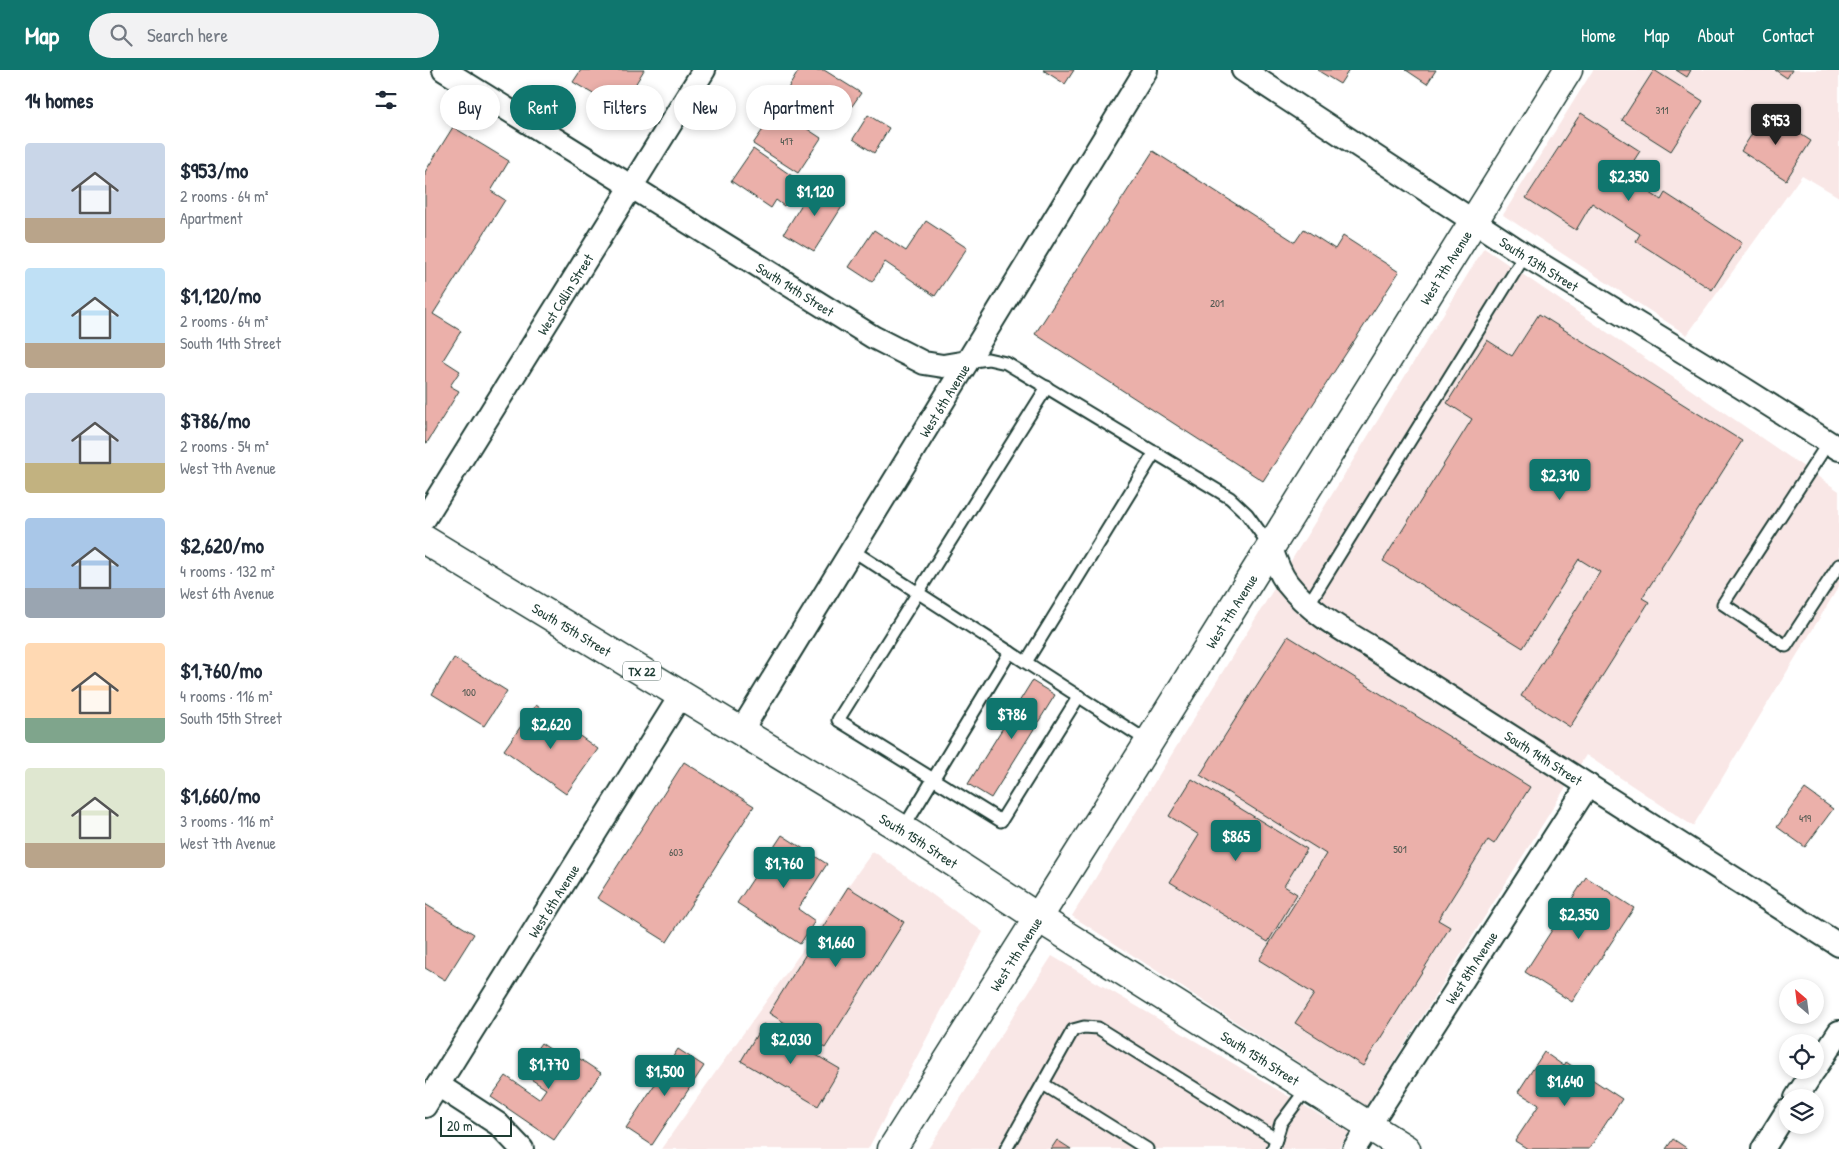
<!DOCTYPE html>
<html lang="en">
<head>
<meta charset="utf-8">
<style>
  :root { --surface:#fff; --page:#f2f2f3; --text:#1f2937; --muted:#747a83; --accent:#0f766e }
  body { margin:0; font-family:"Patrick Hand",sans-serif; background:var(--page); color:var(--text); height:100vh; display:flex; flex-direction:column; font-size:19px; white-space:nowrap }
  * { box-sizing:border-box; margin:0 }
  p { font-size:16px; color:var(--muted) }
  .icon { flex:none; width:28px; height:28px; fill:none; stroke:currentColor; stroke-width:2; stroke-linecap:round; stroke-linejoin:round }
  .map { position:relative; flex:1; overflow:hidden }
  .drawer { display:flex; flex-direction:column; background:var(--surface); width:425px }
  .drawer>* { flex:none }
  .banner { position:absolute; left:15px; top:15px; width:475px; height:45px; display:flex; gap:10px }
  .needle { width:32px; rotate:332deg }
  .tools { position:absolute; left:1354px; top:909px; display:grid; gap:10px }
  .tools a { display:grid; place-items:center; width:45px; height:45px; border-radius:50%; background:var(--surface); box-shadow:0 2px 8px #0003; font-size:25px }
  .scale { position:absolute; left:15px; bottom:12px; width:72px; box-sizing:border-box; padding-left:5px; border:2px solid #1f3d34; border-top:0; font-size:14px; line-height:18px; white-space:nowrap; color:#1f3d34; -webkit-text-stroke:4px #fff; paint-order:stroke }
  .price { position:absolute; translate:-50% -42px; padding:0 11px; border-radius:5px; background:var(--accent); color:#fff; font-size:16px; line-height:32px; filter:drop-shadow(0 1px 2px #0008) }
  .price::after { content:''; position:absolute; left:50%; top:30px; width:15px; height:11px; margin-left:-8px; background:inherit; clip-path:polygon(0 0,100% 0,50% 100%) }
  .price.selected { background:#222; color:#fff }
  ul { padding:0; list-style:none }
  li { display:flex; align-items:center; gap:15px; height:125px; padding:0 25px }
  li span { display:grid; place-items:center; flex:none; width:140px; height:100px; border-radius:5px; color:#555 }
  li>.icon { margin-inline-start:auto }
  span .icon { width:60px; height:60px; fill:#fffc; stroke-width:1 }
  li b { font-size:21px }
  h2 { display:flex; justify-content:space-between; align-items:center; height:60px; padding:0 25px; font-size:21px }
  .pill { padding:0 18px; border-radius:22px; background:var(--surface); box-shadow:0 2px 8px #0003; font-size:18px; line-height:45px }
  .pill.selected { background:var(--accent); color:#fff }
  header { display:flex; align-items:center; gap:30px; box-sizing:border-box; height:70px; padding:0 25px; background:var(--accent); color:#fff }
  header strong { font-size:24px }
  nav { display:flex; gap:28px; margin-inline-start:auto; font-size:18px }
  .search { width:350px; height:45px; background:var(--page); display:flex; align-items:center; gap:12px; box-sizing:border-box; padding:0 18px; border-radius:28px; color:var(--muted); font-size:19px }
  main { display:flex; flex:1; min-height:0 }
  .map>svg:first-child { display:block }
</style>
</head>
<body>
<header>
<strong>Map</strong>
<div class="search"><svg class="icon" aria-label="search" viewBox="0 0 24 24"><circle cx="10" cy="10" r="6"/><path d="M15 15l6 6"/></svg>Search here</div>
<nav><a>Home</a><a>Map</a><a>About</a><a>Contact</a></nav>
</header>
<main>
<section class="drawer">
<h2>14 homes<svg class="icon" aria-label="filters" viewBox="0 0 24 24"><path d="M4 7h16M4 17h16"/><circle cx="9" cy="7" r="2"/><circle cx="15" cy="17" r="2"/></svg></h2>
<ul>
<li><span style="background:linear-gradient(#c9d6e8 75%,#b9a48a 0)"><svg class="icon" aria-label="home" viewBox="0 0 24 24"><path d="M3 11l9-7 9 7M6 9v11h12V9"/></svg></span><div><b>$953/mo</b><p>2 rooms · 64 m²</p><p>Apartment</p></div></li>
<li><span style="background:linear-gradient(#bfe0f5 75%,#b9a48a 0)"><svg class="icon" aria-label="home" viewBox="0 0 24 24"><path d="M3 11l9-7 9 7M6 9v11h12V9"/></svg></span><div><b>$1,120/mo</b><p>2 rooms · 64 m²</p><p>South 14th Street</p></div></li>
<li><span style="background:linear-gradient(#c9d6e8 70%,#c2b280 0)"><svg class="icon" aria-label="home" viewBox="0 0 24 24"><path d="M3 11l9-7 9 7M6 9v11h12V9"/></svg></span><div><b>$786/mo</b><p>2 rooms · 54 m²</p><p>West 7th Avenue</p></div></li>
<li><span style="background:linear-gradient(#a9c7e8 70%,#9aa5b1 0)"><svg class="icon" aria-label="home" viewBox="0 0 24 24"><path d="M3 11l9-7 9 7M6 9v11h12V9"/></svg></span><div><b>$2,620/mo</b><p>4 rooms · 132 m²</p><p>West 6th Avenue</p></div></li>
<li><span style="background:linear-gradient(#ffd9b3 75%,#7fa58c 0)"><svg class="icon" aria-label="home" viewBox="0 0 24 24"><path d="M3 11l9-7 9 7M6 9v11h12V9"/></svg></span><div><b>$1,760/mo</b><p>4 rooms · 116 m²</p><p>South 15th Street</p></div></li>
<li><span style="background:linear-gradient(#dfe7d0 75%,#b9a48a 0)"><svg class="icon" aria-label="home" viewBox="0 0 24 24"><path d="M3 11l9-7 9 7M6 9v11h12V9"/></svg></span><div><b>$1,660/mo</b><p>3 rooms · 116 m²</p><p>West 7th Avenue</p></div></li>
</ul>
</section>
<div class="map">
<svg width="1414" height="1079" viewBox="0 0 1414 1079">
  <rect width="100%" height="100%" fill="#fff"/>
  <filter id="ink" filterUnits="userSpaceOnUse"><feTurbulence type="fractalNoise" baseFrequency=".02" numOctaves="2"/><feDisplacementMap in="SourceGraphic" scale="10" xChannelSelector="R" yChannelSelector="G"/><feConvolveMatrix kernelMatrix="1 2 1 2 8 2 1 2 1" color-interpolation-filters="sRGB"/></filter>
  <g filter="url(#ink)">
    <!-- built -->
    <g fill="#f9e7e6">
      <path d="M1168 0H1414V127L1377 105 1262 265 1078 145Z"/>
      <path d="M1059 178 1414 421V516L1268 756 1161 685 941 1036 647 846Z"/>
      <path d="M448 781 558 862 443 1079H236Z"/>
      <path d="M627 886 924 1062 913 1079H503Z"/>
    </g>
    <!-- building -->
    <g fill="#ebb0aa" stroke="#1f3d34">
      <path d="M156 0H219L195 40 148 12Z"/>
      <path d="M374 0H399L436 23 425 39 407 29 398 43 362 20Z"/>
      <path d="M618 0H649L640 14Z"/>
      <path d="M892 0H924L915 14Z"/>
      <path d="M981 0H1011L1002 14Z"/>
      <path d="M1229 0 1278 31 1246 81 1197 50Z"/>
      <path d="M1251 0H1266L1262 7Z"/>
      <path d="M1350 0H1367L1362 8Z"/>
      <path d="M352 39 396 68 373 103 328 74Z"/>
      <path d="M1341 42 1386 71 1361 110 1316 81Z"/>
      <path d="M1156 43 1215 81 1199 106 1236 130 1240 123 1317 173 1287 220 1211 171 1215 164 1167 133 1151 160 1101 128Z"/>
      <path d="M443 45 464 58 449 83 428 69Z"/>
      <path d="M28 57 84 91 66 121 80 130 8 244 36 261 18 290 35 301 25 316 34 321 2 373 0 372V102Z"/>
      <path d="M328 79 367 106 365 109 373 114 359 136 351 130 346 138 306 111Z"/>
      <path d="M728 81 870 172 879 159 910 179 918 166 974 202 838 411 610 264Z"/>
      <path d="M390 113 420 132 389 181 359 163Z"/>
      <path d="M501 151 542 178 510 226 460 192 447 212 424 197 449 160 481 181Z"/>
      <path d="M1114 244 1317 371 1217 528 1224 532 1145 657 1096 626 1175 502 1154 489 1098 578 958 491 1047 349 1022 333 1062 270 1087 286Z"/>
      <path d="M863 566 1105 717 1069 774 1063 770 1013 850 1025 857 938 996 870 953 889 924 834 890 901 784 775 705Z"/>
      <path d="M29 588 82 621 59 656 7 624Z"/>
      <path d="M607 611 630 625 566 728 543 714Z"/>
      <path d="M111 635 173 679 141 724 79 680Z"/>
      <path d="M259 692 329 736 242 872 172 828Z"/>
      <path d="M767 709 882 779 859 816 872 824 843 872 745 812 774 765 744 746Z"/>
      <path d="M1380 719 1408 739 1380 777 1352 757Z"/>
      <path d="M357 765 402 794 373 839 390 851 375 874 312 833Z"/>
      <path d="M1161 807 1209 838 1147 932 1100 902Z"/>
      <path d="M423 817 479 852 400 978 344 943Z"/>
      <path d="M0 834 49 864 20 910 0 898Z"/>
      <path d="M338 954 415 999 393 1036 316 991Z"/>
      <path d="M116 973 141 990 146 983 176 1003 129 1070 66 1027 81 1006 114 1029 121 1019 95 1002Z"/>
      <path d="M253 979 279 996 227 1075 201 1058Z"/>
      <path d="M1119 982 1139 996 1141 992 1197 1029 1164 1079H1103L1090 1071 1114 1035 1093 1022Z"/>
      <path d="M1248 1069 1263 1079H1241Z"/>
      <path d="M632 1070 646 1079H626Z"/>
    </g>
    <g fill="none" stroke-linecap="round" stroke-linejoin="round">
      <defs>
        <g id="lane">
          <path d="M542 292 563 289 581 293 805 428 822 444 845 476"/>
          <path d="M622 317 413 650 576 751 654 626"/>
          <path d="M1403 373 1298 534 1361 576 1414 495"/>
          <path d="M427 480 724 672"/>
          <path d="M883 535 1100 185"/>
          <path d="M601 592 730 382"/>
          <path d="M478 759 585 582"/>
          <path d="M618 1014 722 1079"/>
          <path d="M581 1079 648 960 659 957 673 958 851 1069"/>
          <path d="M848 1079 856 1053 883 1017"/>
        </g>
        <g id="street">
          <path id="s1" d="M19 0 448 267 499 293 518 296 542 292"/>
          <path id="s2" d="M818 0 1100 185 1316 317 1414 379"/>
          <path id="s3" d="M0 448 279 0"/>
          <path id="s4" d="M846 478C850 490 854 502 862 513 884 541 914 558 944 576L1414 875"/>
          <path id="s5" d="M316 661 721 0"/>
          <path d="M1390 999 1414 962"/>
          <path d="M13 1015 73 1054 97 1079"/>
          <path d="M1371 1028 1389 1000"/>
          <path id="s6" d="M0 1036 256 625"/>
          <path id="s7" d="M929 1079 1163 715"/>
          <path d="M1338 1079 1362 1041"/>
        </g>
        <g id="secondary">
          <path id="s8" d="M612 847 981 1079"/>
        </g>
        <g id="primary">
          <path id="s9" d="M0 470 487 765 612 847"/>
          <path id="s10" d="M467 1079 724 672 1143 0"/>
        </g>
      </defs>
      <!-- lane casing -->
      <use href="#lane" stroke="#1f3d34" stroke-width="15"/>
      <!-- street casing -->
      <use href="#street" stroke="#1f3d34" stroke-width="26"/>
      <!-- secondary casing -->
      <use href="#secondary" stroke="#1f3d34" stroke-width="31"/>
      <!-- primary casing -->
      <use href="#primary" stroke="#1f3d34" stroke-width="31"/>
      <!-- lane -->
      <use href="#lane" stroke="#fff" stroke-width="11"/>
      <!-- street -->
      <use href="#street" stroke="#fff" stroke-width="22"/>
      <!-- secondary -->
      <use href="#secondary" stroke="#fff" stroke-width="28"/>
      <!-- primary -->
      <use href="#primary" stroke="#fff" stroke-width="28"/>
    </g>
  </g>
  <g text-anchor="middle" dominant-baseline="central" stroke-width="4.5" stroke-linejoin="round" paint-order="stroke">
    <!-- number labels -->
    <g font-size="11" fill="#525a52">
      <text x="1237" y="40">311</text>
      <text x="362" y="71">417</text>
      <text x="792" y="233">201</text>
      <text x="44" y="622">100</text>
      <text x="1380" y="748">419</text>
      <text x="975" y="779">501</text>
      <text x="251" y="782">603</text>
    </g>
    <!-- shield labels -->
    <rect fill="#fff" stroke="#627771" stroke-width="1" x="198" y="591.5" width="38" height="19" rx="4"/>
    <g font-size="12" font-weight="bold" fill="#1f3d34">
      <text x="217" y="601">TX 22</text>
    </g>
    <!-- street labels -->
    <g font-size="14" fill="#1f3d34" stroke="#fff">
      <text stroke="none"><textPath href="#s2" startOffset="354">South 13th Street</textPath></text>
      <text stroke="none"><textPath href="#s10" startOffset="1041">West 7th Avenue</textPath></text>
      <text stroke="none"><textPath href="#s1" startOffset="414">South 14th Street</textPath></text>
      <text stroke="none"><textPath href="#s3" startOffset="264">West Collin Street</textPath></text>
      <text stroke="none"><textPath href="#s5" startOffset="388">West 6th Avenue</textPath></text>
      <text stroke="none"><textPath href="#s10" startOffset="636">West 7th Avenue</textPath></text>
      <text stroke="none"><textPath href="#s9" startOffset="172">South 15th Street</textPath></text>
      <text stroke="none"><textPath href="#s4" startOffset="350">South 14th Street</textPath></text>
      <text stroke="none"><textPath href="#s9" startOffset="578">South 15th Street</textPath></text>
      <text stroke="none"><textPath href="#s6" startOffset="242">West 6th Avenue</textPath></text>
      <text stroke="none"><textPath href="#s10" startOffset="231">West 7th Avenue</textPath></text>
      <text stroke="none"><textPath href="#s7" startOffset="216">West 8th Avenue</textPath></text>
      <text stroke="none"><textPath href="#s8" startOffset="264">South 15th Street</textPath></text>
    </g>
  </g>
</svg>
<div class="tools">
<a><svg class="needle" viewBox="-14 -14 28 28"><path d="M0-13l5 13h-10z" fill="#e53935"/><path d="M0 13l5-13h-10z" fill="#747a83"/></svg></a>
<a><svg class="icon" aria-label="locate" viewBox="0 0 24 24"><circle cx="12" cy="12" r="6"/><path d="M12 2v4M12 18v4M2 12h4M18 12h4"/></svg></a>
<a><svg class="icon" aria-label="layers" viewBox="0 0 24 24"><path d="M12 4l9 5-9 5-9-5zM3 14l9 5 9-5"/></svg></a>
</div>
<div class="scale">20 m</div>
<b class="price selected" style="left:1351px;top:76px">$953</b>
<b class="price" style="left:1204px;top:132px">$2,350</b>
<b class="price" style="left:390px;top:147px">$1,120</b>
<b class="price" style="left:1135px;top:431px">$2,310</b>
<b class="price" style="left:587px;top:670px">$786</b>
<b class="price" style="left:126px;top:680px">$2,620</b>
<b class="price" style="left:811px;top:792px">$865</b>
<b class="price" style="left:359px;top:819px">$1,760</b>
<b class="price" style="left:1154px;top:870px">$2,350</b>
<b class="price" style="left:411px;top:898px">$1,660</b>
<b class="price" style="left:366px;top:995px">$2,030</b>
<b class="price" style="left:124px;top:1020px">$1,770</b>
<b class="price" style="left:240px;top:1027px">$1,500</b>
<b class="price" style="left:1140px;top:1037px">$1,640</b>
<div class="banner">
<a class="pill">Buy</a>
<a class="pill selected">Rent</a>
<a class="pill">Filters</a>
<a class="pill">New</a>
<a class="pill">Apartment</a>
</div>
</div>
</main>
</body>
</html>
